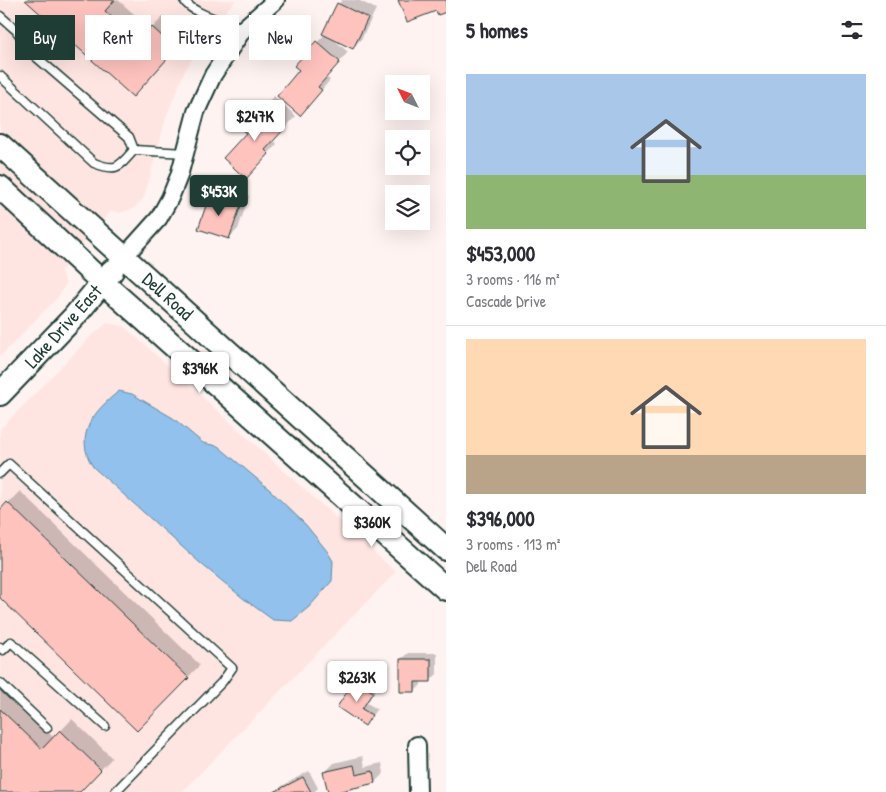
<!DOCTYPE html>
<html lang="en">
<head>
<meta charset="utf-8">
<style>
  :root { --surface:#fff; --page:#f2f2f3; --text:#2b2b33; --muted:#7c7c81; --line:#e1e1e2; --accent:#1f3d34 }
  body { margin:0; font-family:"Patrick Hand",sans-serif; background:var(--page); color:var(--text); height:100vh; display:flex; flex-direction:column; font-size:19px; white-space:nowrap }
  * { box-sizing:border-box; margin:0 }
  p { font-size:16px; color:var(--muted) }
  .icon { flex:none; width:28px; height:28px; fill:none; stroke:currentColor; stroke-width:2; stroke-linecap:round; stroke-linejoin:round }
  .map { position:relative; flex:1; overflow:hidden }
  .side { display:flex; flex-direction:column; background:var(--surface); width:440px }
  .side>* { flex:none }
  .hud { position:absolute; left:15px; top:15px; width:355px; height:45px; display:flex; gap:10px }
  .needle { width:32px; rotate:312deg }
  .buttons { position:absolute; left:385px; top:75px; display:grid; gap:10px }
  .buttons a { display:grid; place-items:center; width:45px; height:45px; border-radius:0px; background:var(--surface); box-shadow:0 5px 20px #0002; font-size:25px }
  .price { position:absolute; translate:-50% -42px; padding:0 11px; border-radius:5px; background:#fff; color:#222; font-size:16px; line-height:32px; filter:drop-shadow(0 1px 2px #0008) }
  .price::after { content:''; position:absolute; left:50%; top:30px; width:15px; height:11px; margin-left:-8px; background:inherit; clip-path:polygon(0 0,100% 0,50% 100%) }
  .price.selected { background:var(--accent); color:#fff }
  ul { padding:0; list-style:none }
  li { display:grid; align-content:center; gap:10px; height:265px; padding:0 20px }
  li+li { border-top:1px solid var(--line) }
  li span { display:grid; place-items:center; height:155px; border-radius:0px; color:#555 }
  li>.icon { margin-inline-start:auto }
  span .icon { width:90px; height:90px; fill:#fffc; stroke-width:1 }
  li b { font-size:21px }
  h2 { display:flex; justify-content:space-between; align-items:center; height:60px; padding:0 20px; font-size:21px }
  .pill { padding:0 18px; border-radius:0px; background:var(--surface); box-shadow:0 5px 20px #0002; font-size:18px; line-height:45px }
  .pill.selected { background:var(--accent); color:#fff }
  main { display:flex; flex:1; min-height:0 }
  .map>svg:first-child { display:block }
</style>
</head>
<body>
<main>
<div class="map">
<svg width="446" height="792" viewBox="0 0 446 792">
  <rect width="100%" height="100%" fill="#fff3f2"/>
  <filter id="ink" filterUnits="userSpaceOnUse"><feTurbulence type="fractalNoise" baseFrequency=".02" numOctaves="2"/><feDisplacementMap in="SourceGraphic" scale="10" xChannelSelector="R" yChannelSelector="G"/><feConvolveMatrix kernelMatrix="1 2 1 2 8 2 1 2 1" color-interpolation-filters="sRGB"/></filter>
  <g filter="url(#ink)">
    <!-- built -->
    <g fill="#ffe5e2">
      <path d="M0 0H236L209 30 185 71 167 115 144 198 133 209 120 213 111 211 61 271 66 284 58 297 0 357Z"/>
      <path d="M107 323 124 326 396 572 182 792H0V429L91 336Z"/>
    </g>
    <!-- water -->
    <path fill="#91c1ec" stroke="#638ca2" d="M119 391 132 394 173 418 203 443 218 446 269 489 306 525 327 551 333 561 332 581 309 607 292 621 273 620 244 599 200 563 93 467C73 435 94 411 119 391Z"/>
    <!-- shadow -->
    <g fill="#0003">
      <path d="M27 0H118L151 29 164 16 187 37 145 84Z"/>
      <path d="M342 0H358L376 9 362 38 352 48 333 39 348 52 326 77 330 80 309 105 301 70 296 66 325 34 339 4Z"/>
      <path d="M274 96 296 116 274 140 277 144 255 168 248 133 265 105Z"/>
      <path d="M220 186 249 196 238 229 229 238 211 195Z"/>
      <path d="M20 491 200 665 137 729 0 596V511Z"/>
      <path d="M408 653H437V674L431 680H421V685L415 691 401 659Z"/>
      <path d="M362 675 378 686 367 703 377 709 365 724 356 681Z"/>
      <path d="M0 686 54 738 72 719 112 758 79 792H0Z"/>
      <path d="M363 756 365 767 382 763 384 773 375 782 329 792 325 772 334 763Z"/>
      <path d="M309 771 318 788 314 792H276L282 786Z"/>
    </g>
    <!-- building -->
    <g fill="#ffc3be" stroke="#1f3d34">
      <path d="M25 0H115L105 11 139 41 152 27 176 49 133 97Z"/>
      <path d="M398 0H446V12L438 15 436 11 407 22Z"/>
      <path d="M337 3 368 18 353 49 322 34Z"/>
      <path d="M316 41 340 62 318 87 322 90 300 116 277 96 299 70 294 66Z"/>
      <path d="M264 104 287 126 265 150 269 154 246 179 223 158 246 133 241 129Z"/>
      <path d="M210 194 241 205 229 239 198 229Z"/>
      <path d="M7 502 189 678 137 731 0 598V510Z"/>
      <path d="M400 659H431V682H415V692H400Z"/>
      <path d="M355 680 373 692 362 709 372 715 365 726 337 707Z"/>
      <path d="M0 709 42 749 60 730 101 770 80 792H0Z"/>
      <path d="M354 765 356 775 373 771 375 783 337 792H328L323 772Z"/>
      <path d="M303 777 311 792H274Z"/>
    </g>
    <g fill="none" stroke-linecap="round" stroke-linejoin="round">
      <defs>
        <g id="lane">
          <path d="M184 0C191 14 229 23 244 28"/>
          <path d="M0 16 16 30 34 55 129 137 134 150"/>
          <path d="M0 76 94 163C117 172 119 167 134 150"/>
          <path d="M134 150 185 153"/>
          <path d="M0 473 9 464 232 668 222 682 115 792"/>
          <path d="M0 647 3 650 11 642 105 726"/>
          <path d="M0 683 47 728"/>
        </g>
        <g id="street">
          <path d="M124 257 159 218 170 198 179 176 196 112 213 75 244 28 276 0"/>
          <path d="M417 745 418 792"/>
        </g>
        <g id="secondary">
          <path d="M0 145 446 549"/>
          <path d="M0 187 102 282 446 589"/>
          <path d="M0 394 74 317 112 271"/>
        </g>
      </defs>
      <!-- lane casing -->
      <use href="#lane" stroke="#1f3d34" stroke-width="11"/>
      <!-- street casing -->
      <use href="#street" stroke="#1f3d34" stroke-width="20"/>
      <!-- secondary casing -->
      <use href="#secondary" stroke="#1f3d34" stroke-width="26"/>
      <!-- lane -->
      <use href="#lane" stroke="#fff" stroke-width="8"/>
      <!-- street -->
      <use href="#street" stroke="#fff" stroke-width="16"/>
      <!-- secondary -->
      <use href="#secondary" stroke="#fff" stroke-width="22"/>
    </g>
  </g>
  <g text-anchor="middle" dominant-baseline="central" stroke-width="4" stroke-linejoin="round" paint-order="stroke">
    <!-- street labels -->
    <g font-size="19" fill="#1f3d34" stroke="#fff">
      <text transform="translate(168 296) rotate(42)">Dell Road</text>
      <text transform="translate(63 326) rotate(-48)">Lake Drive East</text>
    </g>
  </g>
</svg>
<div class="buttons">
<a><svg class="needle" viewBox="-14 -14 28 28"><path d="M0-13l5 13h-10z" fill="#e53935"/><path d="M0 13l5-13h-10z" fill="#7c7c81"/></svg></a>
<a><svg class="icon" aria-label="locate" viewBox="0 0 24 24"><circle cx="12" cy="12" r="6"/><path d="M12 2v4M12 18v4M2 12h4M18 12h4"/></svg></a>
<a><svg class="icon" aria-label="layers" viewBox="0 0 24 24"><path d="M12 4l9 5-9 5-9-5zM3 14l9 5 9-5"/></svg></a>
</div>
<b class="price" style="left:255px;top:142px">$247K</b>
<b class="price selected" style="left:219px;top:217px">$453K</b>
<b class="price" style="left:200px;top:394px">$396K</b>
<b class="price" style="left:372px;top:548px">$360K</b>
<b class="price" style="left:357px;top:703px">$263K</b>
<div class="hud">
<a class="pill selected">Buy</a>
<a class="pill">Rent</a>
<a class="pill">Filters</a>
<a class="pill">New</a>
</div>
</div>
<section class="side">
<h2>5 homes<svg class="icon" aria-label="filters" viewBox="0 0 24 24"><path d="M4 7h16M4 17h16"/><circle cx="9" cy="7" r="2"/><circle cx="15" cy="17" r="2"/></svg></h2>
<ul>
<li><span style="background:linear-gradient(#a9c7e8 65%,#8fb573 0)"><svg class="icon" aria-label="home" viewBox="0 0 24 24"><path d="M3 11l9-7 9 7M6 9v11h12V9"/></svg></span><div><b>$453,000</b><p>3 rooms · 116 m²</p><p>Cascade Drive</p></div></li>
<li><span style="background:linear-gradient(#ffd9b3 75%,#b9a48a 0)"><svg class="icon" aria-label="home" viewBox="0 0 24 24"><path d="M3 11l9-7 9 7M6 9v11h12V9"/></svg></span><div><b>$396,000</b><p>3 rooms · 113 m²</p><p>Dell Road</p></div></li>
</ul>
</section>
</main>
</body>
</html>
